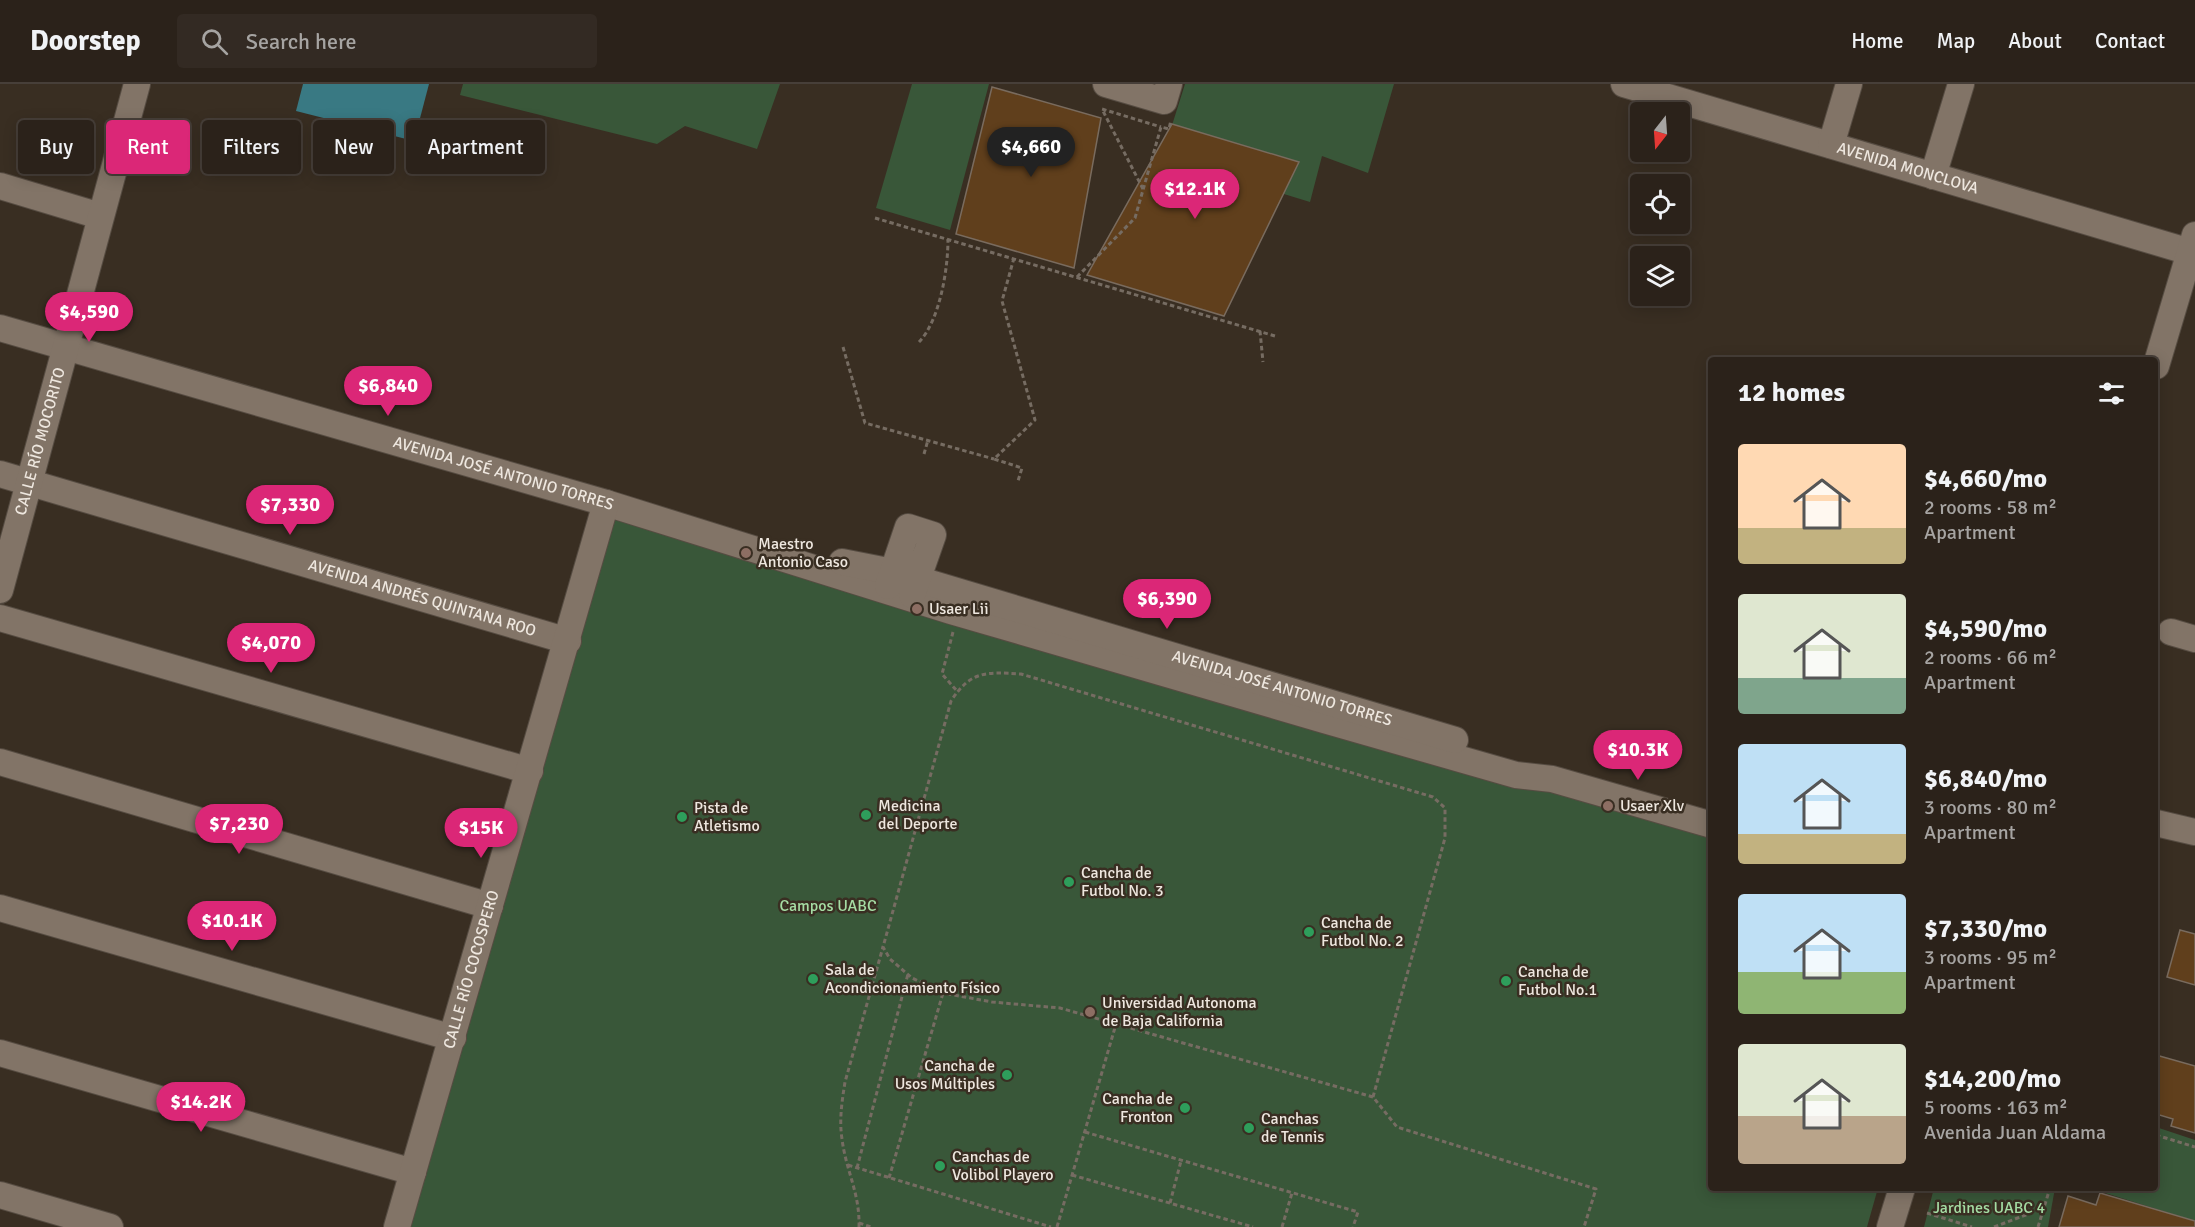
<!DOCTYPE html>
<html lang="en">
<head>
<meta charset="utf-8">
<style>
  :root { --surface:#2b221a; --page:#332a23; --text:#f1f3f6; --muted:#a6a4a2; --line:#473f39; --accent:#db2777 }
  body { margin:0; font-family:Signika,sans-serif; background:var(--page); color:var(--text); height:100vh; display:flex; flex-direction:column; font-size:22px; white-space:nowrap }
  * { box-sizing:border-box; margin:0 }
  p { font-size:20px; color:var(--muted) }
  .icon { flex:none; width:33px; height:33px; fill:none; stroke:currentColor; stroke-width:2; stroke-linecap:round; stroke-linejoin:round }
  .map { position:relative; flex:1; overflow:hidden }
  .side { position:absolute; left:1708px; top:273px; width:450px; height:834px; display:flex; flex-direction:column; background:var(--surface); border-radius:6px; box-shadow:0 3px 15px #0003,0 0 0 2px var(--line) }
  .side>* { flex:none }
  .hud { position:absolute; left:18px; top:36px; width:570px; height:54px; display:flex; gap:12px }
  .needle { width:39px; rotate:197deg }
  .buttons { position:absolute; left:1630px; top:18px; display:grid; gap:12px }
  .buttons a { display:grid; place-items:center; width:60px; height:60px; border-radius:6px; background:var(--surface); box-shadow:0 3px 15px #0003,0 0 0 2px var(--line); font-size:30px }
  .price { position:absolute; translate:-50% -51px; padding:0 14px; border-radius:21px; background:var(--accent); color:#fff; font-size:20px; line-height:39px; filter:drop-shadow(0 2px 3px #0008) }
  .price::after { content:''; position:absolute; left:50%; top:36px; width:18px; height:14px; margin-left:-9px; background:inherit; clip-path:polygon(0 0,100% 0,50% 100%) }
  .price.active { background:#222; color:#fff }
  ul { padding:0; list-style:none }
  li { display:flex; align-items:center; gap:18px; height:150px; padding:0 30px }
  li span { display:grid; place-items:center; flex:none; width:168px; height:120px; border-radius:6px; color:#555 }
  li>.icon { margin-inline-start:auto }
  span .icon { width:72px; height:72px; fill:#fffc; stroke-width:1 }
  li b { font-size:26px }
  h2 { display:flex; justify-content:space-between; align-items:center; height:72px; padding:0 30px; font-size:26px }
  .tag { padding:0 21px; border-radius:6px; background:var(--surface); box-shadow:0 3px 15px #0003,0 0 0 2px var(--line); font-size:21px; line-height:54px }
  .tag.active { background:var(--accent); color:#fff }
  header { display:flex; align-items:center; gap:36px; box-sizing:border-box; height:84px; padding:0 30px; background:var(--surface); border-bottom:2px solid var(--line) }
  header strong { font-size:28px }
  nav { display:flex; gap:33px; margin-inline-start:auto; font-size:21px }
  .search { width:420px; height:54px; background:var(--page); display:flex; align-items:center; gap:15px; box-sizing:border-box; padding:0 21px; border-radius:6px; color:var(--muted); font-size:22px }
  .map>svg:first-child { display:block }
</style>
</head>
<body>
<header>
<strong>Doorstep</strong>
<div class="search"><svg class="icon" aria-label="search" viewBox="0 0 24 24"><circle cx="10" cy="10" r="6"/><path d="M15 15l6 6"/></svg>Search here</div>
<nav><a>Home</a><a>Map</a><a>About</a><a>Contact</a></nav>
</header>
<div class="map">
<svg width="2195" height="1143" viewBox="0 0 2195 1143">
  <rect width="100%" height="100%" fill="#392e22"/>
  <!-- green -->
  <g fill="#395739">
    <path d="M463 0H780L757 65 685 42 657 60 460 11Z"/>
    <path d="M912 0H989L950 146 876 124Z"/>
    <path d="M1185 0H1394L1368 89 1322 72 1310 118 1162 73Z"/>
    <path d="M607 421 1711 752 1712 1104H1878L1867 1143H405Z"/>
    <path d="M2156 1043 2195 1056V1137L2089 1104H2156Z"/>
    <path d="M1934 1104H2055L2048 1143H1924Z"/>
  </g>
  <!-- water -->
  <path fill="#397983" d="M303 0H429L414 57 296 27Z"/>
  <!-- building -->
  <g fill="#603f1c" stroke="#796b5e" stroke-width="1.5">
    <path d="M992 3 1101 34 1074 184 956 150Z"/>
    <path d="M1172 40 1299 78 1224 232 1087 191Z"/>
    <path d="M2180 846 2195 850V901L2167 893Z"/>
    <path d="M2156 971 2195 982V1049L2171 1042 2173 1035 2156 1030Z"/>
    <path d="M2100 1109 2195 1137V1143H2059L2068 1112 2096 1121Z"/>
  </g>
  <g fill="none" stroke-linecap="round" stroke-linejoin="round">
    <defs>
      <g id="minor">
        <path d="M1106 0 1164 17 1169 0"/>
        <path id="s1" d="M1624 0 2190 168"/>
        <path d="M1831 61 1849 0"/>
        <path d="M1933 92 1961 0"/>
        <path d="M0 102 100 132"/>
        <path id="s2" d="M0 244 606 419 951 527 1324 636 1516 691 1552 695 1712 741"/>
        <path d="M2156 282 2195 151"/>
        <path id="s3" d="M0 390 568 557"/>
        <path id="s4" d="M842 478 893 488 1455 656"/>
        <path d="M888 502 908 443 933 451 912 511"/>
        <path id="s5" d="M0 506 137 0"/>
        <path d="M0 534 530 687"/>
        <path d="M2171 548 2195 555"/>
        <path d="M0 678 490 822"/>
        <path d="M2156 739 2195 748"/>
        <path d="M0 824 453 954"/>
        <path d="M0 969 413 1088"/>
        <path d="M0 1111 110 1143"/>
        <path id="s6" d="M397 1143 606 419"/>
        <path d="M1890 1143 1902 1104"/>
      </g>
    </defs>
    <!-- minor casing -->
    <use href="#minor" stroke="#564c42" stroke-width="28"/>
    <!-- path -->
    <g stroke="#766c62" stroke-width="3" stroke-dasharray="4.5 3" stroke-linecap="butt">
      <path d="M1143 105 1102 25 1161 43"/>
      <path d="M875 134 1275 252"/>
      <path d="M1014 174 1002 217 1035 336 994 375 1022 384 1018 397"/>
      <path d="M1077 193 1135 134 1161 43 1169 45 1171 36"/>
      <path d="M1260 247 1263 278"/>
      <path d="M919 258C940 236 948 185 948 155"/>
      <path d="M843 263 865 339 994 375"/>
      <path d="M924 370 928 356"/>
      <path d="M953 548 942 590 957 607"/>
      <path d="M1373 1013 1445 754V724L1433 713 1021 590C987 588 971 586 951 617L883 863 890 875 912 894 943 909 992 918 1060 924 1373 1013 1397 1043 1596 1105 1584 1143"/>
      <path d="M1085 1048 1358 1128 1353 1143"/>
      <path d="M2156 1051 2195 1063"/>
      <path d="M848 1081 1051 1143"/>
      <path d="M857 1084 908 890"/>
      <path d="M1072 1091 1253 1143"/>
      <path d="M889 1094 943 909"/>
      <path d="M1170 1119 1181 1077"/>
      <path d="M1927 1129 1972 1143"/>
      <path d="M859 1139 871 1143"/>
      <path d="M859 1143C860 1109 846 1087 842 1055 839 1036 842 1017 845 998L883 863"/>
      <path d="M1057 1143 1116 940"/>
      <path d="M1282 1143 1292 1109"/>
      <path d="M1994 1143 2044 1124"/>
      <path d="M2038 1143 2050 1104"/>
    </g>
    <!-- minor -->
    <use href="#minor" stroke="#827467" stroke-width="26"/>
  </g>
  <!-- markers -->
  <g fill="#8d6e63" stroke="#392e22" stroke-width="2">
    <circle cx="746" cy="469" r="6"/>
    <circle cx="917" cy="525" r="6"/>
    <circle cx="1608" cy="722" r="6"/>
    <circle cx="1090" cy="928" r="6"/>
  </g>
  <g fill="#2e9e5b" stroke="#392e22" stroke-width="2">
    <circle cx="866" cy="731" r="6"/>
    <circle cx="682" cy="733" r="6"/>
    <circle cx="1069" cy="798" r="6"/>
    <circle cx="1309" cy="848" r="6"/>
    <circle cx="813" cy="895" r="6"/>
    <circle cx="1506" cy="897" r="6"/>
    <circle cx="1007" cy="991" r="6"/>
    <circle cx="1185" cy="1024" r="6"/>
    <circle cx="1249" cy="1044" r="6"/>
    <circle cx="940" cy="1082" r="6"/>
  </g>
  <g text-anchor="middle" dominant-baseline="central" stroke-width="5" stroke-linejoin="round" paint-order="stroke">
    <!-- street labels -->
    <g font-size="16" fill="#eee7df" stroke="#392e22">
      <text stroke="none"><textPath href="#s1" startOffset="296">AVENIDA MONCLOVA</textPath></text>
      <text stroke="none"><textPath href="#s5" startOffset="154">CALLE RÍO MOCORITO</textPath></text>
      <text stroke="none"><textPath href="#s2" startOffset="524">AVENIDA JOSÉ ANTONIO TORRES</textPath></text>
      <text stroke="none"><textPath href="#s3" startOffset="440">AVENIDA ANDRÉS QUINTANA ROO</textPath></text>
      <text stroke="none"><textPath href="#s4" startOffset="458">AVENIDA JOSÉ ANTONIO TORRES</textPath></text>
      <text stroke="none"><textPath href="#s6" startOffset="268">CALLE RÍO COCOSPERO</textPath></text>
    </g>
    <!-- poi labels -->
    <g font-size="16" fill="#eee7df" stroke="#392e22" text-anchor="start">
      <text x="758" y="460">Maestro<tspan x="758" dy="18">Antonio Caso</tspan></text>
      <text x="929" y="525">Usaer Lii</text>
      <text x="878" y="722">Medicina<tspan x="878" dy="18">del Deporte</tspan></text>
      <text x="1620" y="722">Usaer Xlv</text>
      <text x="694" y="724">Pista de<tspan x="694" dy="18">Atletismo</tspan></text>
      <text x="1081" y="789">Cancha de<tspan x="1081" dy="18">Futbol No. 3</tspan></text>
      <text x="1321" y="839">Cancha de<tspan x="1321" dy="18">Futbol No. 2</tspan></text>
      <text x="825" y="886">Sala de<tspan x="825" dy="18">Acondicionamiento Físico</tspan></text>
      <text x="1518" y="888">Cancha de<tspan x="1518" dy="18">Futbol No.1</tspan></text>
      <text x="1102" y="919">Universidad Autonoma<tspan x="1102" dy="18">de Baja California</tspan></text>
      <text x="995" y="982" text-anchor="end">Cancha de<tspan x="995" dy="18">Usos Múltiples</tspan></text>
      <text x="1173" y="1015" text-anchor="end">Cancha de<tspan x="1173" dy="18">Fronton</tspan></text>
      <text x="1261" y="1035">Canchas<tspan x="1261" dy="18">de Tennis</tspan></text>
      <text x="952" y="1073">Canchas de<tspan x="952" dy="18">Volibol Playero</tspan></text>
    </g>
    <!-- park labels -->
    <g font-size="16" fill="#a5dda4" stroke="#392e22">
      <text x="828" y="822">Campos UABC</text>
      <text x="1989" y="1124">Jardines UABC 4</text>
    </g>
  </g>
</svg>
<div class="buttons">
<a><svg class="needle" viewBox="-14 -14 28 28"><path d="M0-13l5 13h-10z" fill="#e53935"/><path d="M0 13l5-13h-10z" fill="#a6a4a2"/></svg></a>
<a><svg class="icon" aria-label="locate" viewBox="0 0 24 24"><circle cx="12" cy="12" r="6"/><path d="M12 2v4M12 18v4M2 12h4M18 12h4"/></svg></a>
<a><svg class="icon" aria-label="layers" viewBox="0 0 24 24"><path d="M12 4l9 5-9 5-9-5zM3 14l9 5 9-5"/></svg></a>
</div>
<b class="price active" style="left:1031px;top:94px">$4,660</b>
<b class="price" style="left:1195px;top:136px">$12.1K</b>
<b class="price" style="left:89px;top:259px">$4,590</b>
<b class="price" style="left:388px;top:333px">$6,840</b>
<b class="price" style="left:290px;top:452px">$7,330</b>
<b class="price" style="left:1167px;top:546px">$6,390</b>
<b class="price" style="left:271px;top:590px">$4,070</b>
<b class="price" style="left:1638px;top:697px">$10.3K</b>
<b class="price" style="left:239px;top:771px">$7,230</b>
<b class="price" style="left:481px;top:775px">$15K</b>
<b class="price" style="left:232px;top:868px">$10.1K</b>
<b class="price" style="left:201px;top:1049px">$14.2K</b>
<div class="hud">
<a class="tag">Buy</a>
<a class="tag active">Rent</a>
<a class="tag">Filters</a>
<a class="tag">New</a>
<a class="tag">Apartment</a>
</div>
<section class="side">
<h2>12 homes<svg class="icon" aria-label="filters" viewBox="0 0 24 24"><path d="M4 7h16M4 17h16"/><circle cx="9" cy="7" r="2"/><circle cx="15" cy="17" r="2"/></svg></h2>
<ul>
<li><span style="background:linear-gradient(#ffd9b3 70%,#c2b280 0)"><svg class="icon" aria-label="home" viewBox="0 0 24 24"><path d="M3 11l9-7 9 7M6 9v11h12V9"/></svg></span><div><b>$4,660/mo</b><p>2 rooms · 58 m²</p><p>Apartment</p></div></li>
<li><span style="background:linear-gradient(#dfe7d0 70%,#7fa58c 0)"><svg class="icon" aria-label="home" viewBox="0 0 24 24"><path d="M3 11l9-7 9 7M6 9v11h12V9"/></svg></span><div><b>$4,590/mo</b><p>2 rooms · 66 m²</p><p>Apartment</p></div></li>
<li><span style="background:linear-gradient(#bfe0f5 75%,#c2b280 0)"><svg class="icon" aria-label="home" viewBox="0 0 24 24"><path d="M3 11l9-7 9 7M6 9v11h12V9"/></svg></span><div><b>$6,840/mo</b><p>3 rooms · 80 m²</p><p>Apartment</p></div></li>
<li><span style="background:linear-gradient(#bfe0f5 65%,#8fb573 0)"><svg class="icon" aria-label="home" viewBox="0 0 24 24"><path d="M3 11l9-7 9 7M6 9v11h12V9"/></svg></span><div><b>$7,330/mo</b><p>3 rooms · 95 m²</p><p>Apartment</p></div></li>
<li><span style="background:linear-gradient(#dfe7d0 60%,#b9a48a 0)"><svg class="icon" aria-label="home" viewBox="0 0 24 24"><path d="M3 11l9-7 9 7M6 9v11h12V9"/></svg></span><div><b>$14,200/mo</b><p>5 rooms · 163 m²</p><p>Avenida Juan Aldama</p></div></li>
</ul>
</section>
</div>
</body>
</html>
